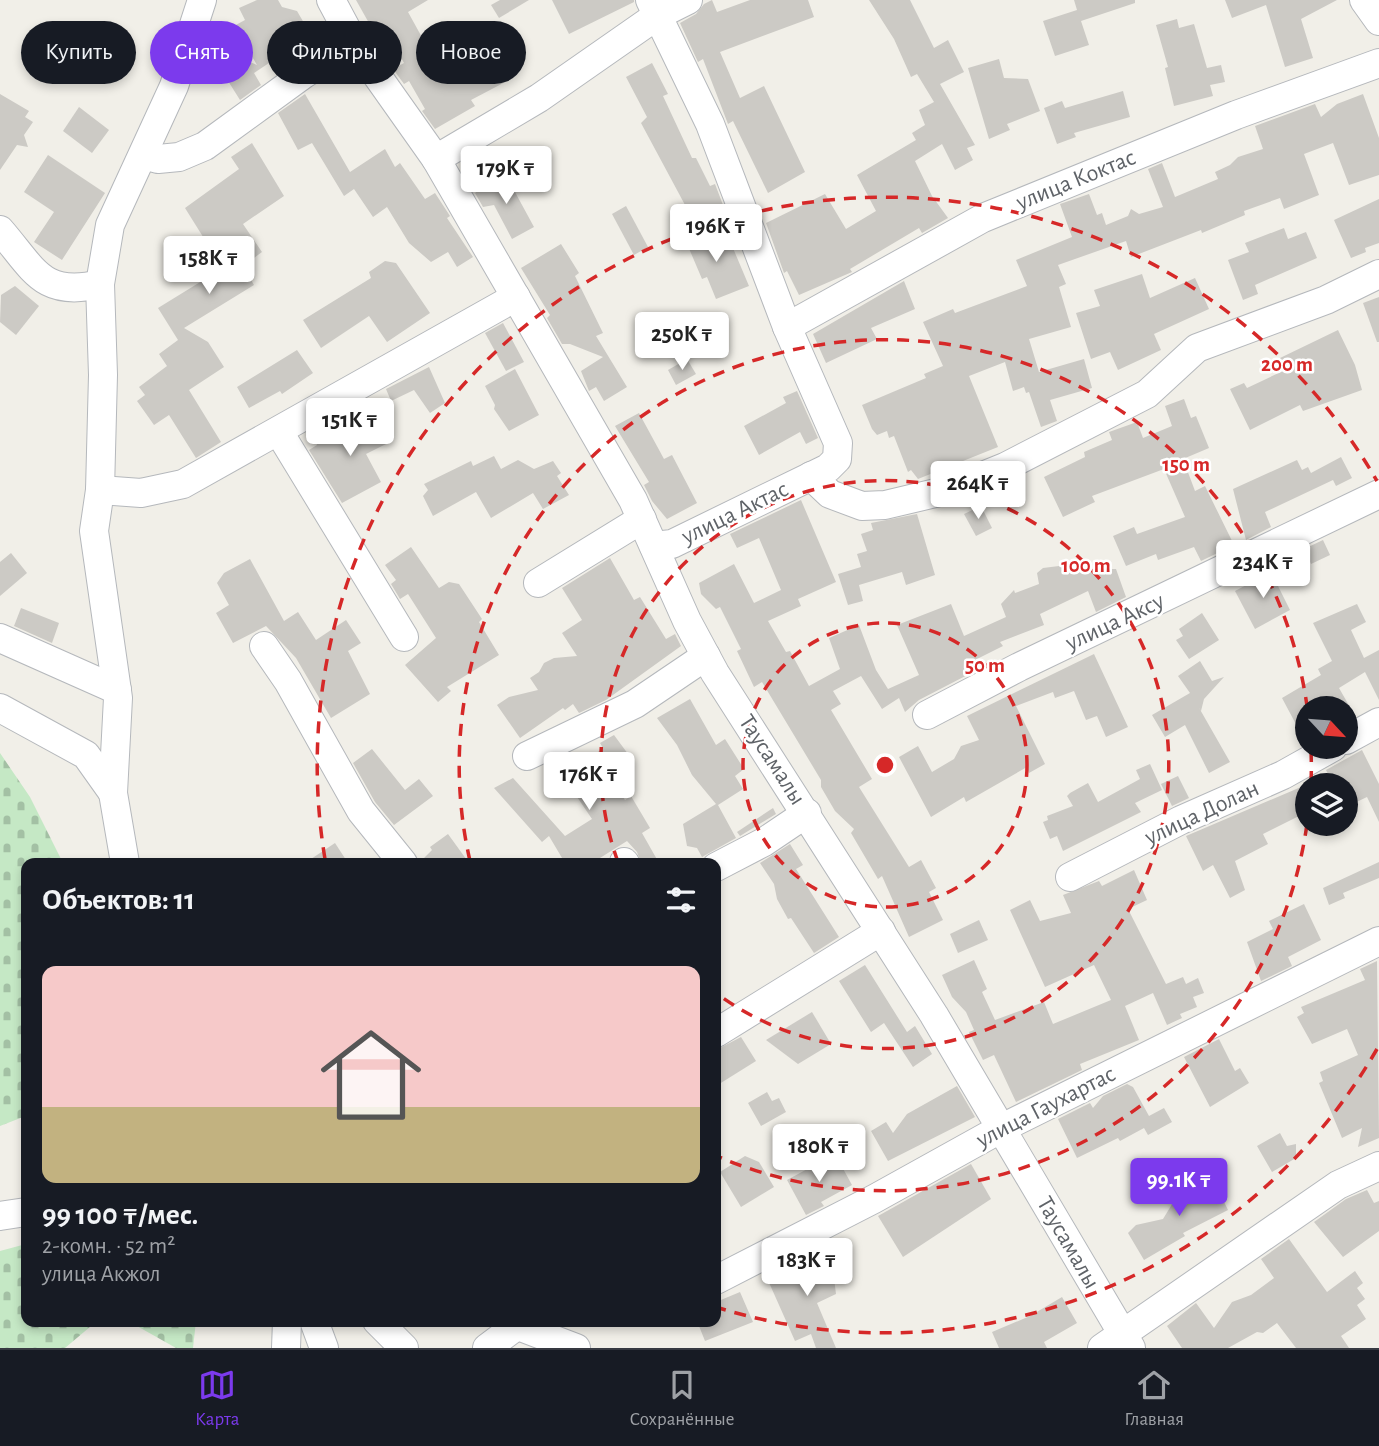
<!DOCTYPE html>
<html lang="ru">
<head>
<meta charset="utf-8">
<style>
  :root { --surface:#171b24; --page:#20242c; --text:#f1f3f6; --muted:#9ea1a6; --line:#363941; --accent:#7c3aed }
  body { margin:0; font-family:"Alegreya Sans",sans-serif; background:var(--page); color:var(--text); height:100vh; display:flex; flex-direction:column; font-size:26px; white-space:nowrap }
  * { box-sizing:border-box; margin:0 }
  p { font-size:23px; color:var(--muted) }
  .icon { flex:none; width:38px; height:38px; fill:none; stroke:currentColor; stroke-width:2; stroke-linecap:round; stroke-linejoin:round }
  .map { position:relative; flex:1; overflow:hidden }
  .details { position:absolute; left:21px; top:858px; width:700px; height:469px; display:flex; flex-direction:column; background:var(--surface); border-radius:14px; box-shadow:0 4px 10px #0003 }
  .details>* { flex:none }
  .banner { position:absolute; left:21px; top:21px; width:700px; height:63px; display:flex; gap:14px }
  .needle { width:46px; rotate:116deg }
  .tools { position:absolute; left:1295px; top:696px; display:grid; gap:14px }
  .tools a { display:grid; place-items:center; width:63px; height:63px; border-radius:50%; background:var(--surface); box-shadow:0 4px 10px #0003; font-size:35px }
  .price { position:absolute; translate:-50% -60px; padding:0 16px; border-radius:7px; background:#fff; color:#222; font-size:23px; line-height:46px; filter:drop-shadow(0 2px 4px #0008) }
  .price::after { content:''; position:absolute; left:50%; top:42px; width:21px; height:16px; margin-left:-10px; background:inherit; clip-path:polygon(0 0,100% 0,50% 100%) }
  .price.current { background:var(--accent); color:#fff }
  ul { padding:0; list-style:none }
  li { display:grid; align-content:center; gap:14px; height:371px; padding:0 21px }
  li+li { border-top:2px solid var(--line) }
  li span { display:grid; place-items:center; height:217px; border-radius:14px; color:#555 }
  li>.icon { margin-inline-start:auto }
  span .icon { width:126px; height:126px; fill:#fffc; stroke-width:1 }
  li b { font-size:30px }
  h2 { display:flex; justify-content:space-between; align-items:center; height:84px; padding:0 21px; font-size:30px }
  .pill { padding:0 24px; border-radius:32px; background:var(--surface); box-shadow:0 4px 10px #0003; font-size:24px; line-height:63px }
  .pill.current { background:var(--accent); color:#fff }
  .menu { display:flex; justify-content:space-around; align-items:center; height:98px; border-top:2px solid var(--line); background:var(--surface); font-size:19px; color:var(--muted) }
  .menu a { display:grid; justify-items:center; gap:4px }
  .menu .current { color:var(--accent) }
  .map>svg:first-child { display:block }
</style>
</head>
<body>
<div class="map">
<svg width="1379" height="1348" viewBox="0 0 1379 1348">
  <defs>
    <pattern id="cemetery-stones" width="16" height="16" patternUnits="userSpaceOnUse" patternTransform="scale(1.75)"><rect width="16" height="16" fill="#c5e8c5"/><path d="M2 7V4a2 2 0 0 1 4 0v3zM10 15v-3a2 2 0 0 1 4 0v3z" fill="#a3c0a4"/></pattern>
  </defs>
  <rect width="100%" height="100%" fill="#f1efe8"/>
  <!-- cemetery -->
  <g fill="url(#cemetery-stones)">
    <path d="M0 753 30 797 63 863H26V1118L23 1117 0 1126Z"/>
    <path d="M26 1244V1321H97L65 1348H0V1251Z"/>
    <path d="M128 1321H196L193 1348H176Z"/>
  </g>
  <!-- building -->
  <g fill="#cccac5">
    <path d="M257 0H278L282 7 297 11 311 35 254 73 261 85 240 100 218 65 201 58 206 44 257 65 234 26 245 20 239 8Z"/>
    <path d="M356 0H428L408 12 429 50 445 41 456 61 491 42 511 79 471 100 475 106 435 129 422 111 425 109 409 81 404 84 393 69 404 63 384 26 374 32Z"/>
    <path d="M500 0H529L499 18 491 5Z"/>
    <path d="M552 0H634V2L569 34Z"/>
    <path d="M712 0 717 12 750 0H808L814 17 720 52 740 98 764 86 805 172 768 193 733 121 728 124 703 59 698 62 680 23 696 14 704 4Z"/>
    <path d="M869 0H910L934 48 948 40 964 72 940 84 975 145 967 148 973 160 955 170 942 144 915 161 932 196 948 218 922 233 919 228 850 269 852 272 799 295 787 271 784 273 766 223 825 194 846 229 876 211 857 175 916 140 912 133 925 125 919 110 934 102 917 74 911 77 894 39Z"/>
    <path d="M1074 0H1135V3L1081 21 1089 45 1055 56 1043 21 1077 10Z"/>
    <path d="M1225 0H1337L1301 19 1313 58 1285 67 1266 5 1232 18Z"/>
    <path d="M1177 19 1179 28 1194 24 1207 68 1221 65 1225 82 1210 85 1213 96 1174 106 1165 68 1168 67 1156 25Z"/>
    <path d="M999 59 1004 78 1028 79 1040 111 1007 124 1010 130 989 139 968 68Z"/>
    <path d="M652 63 668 94 663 96 692 158H696L710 186 715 184 723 205 707 214 712 224 699 231 641 123 647 117 626 77Z"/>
    <path d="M1123 91 1130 117 1074 133 1076 137 1057 144 1044 108 1062 101 1065 108Z"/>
    <path d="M0 94 29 111 25 117 33 122 24 135 28 147 17 145 0 170Z"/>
    <path d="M305 94 350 172 385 149 395 167 400 163 425 199 435 193 450 216 447 218 473 257 457 267 448 252 431 262 409 243 387 207 373 217 354 189 344 196 312 143 298 150 278 113Z"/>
    <path d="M1363 94 1379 138V175L1349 185 1333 143 1304 154 1319 195 1284 209 1280 198 1244 211 1245 215 1202 233 1201 230 1131 257 1126 241 1058 265 1066 284 1059 287 1071 327 1029 339 1039 372 1084 359 1092 388 1050 400 1057 421 1041 427 1029 392 1026 393 1024 387 1013 391 1005 362 969 376 998 447 918 479 911 470 908 472 894 436 889 438 887 431 877 435 872 429 862 405 926 378 924 374 943 366 923 322 953 309 955 313 1027 286 1016 260 1072 237 1060 204 1089 194 1097 215 1102 213 1106 225 1128 216 1131 209 1139 214 1163 207 1148 169 1162 163 1175 197 1218 179 1215 172 1230 165 1238 157 1263 149 1255 126 1315 104 1321 117 1337 104Z"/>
    <path d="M79 107 109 130 92 153 63 131Z"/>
    <path d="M252 143 284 196 243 224 262 252 243 266 254 285 184 328 208 342 224 367 189 390 221 442 196 458 169 415 154 425 137 401 145 395 139 387 167 366 159 354 178 340 158 308 210 276 198 254 210 248 185 208 239 169 231 157Z"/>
    <path d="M48 155 105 193 62 260 34 242 54 212 24 192Z"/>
    <path d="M498 176 504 184 509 181 534 227 512 239 494 205 483 207 475 193Z"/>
    <path d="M1379 199V243L1365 248 1366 252 1351 258 1334 220Z"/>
    <path d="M626 206 648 247 634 255 612 214Z"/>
    <path d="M695 225 708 250 730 241 749 286 716 299 707 277 702 279 682 232Z"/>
    <path d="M1284 228 1288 239 1306 232 1317 258 1255 285 1258 294 1243 300 1228 260 1249 252 1245 243Z"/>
    <path d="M561 244 579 273 575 276 603 333 596 336 627 387 604 401 596 387 589 391 581 371 603 357 570 344H562L547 318 550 315 521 268Z"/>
    <path d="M385 261 396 263 430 313 387 342 369 316 321 348 303 320 371 278 369 272Z"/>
    <path d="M1142 274 1150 298 1195 278 1209 309 1154 334 1161 350 1118 370 1110 352 1091 359 1076 313 1100 306 1094 290Z"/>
    <path d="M904 281 915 309 871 328 877 339 826 363 813 334Z"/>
    <path d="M15 286 39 306 16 335 0 322 1 295Z"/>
    <path d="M1379 297V342H1377L1363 303Z"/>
    <path d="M503 323 524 362 506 371 485 333Z"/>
    <path d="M1338 330 1355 365 1362 390 1303 411 1300 405 1250 430 1230 389 1244 383 1247 388 1285 370 1280 358Z"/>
    <path d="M297 350 313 373 282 394 280 391 249 408 237 387Z"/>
    <path d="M687 359 696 374 676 385 668 370Z"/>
    <path d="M429 367 445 403 430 413 414 390 391 401 386 389Z"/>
    <path d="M515 369 539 415 509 431 494 409 495 405 485 386Z"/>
    <path d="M797 391 818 438 806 444 800 432 759 455 744 426 786 403 783 397Z"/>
    <path d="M1184 399 1191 418 1196 416 1209 448 1183 459 1195 491 1205 486 1234 545 1201 561 1194 547 1158 560 1156 554 1126 566 1113 536 1134 527 1137 534 1185 517 1164 469 1092 496 1095 502 1063 517 1044 477 1085 457 1084 452 1112 440 1109 432 1137 422 1143 438 1172 426 1165 406Z"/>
    <path d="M370 413 386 444 366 454 381 482 342 503 309 450 317 445 316 442Z"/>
    <path d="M639 413 664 459 672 455 697 503 667 519 652 501 644 485 649 482 615 426Z"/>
    <path d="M494 456 501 469 518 460 534 469 553 461 561 473 557 476 569 495 543 509 533 493 491 518 476 492 433 516 423 496 428 490 424 484 471 461 473 466Z"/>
    <path d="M1341 457 1352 478 1336 486 1333 480 1265 512 1271 527 1246 540 1233 489 1297 460 1302 470 1308 467 1311 473Z"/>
    <path d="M801 500 836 582 798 599 801 606 768 621 786 652 790 651 809 686 840 669 829 638 859 625 876 670 888 689 919 675 897 625 951 604 964 636 1006 617 1001 604 1014 590 1015 593 1039 584 1037 573 1043 568 1083 563 1085 569H1116L1126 597 1096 612 1088 591 1040 614 1044 625 1000 642 1003 646 973 661 977 670 919 700 905 712 899 698 882 709 861 676 833 691 841 704 831 710 872 779 859 787 909 867 921 860 936 888 929 892 943 920 909 937 882 876 878 879 851 833 854 829 835 811 821 787V780L762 682 754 687 737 651 741 649 720 607 716 609 701 594 699 583 734 564 754 603 781 590 759 538 737 548 730 534Z"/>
    <path d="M981 506 992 528 976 536 964 514Z"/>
    <path d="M917 514 935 575 906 585 902 572 859 585 863 601 848 605 838 574 861 567 857 554 867 551 861 534 873 530 871 523Z"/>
    <path d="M1323 540 1330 555 1311 564 1304 549Z"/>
    <path d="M411 547 439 588 449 582 459 584 482 619 479 622 499 655 447 687 451 691 438 702 405 665 436 638 408 594 400 599 391 584 396 580 385 565Z"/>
    <path d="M11 553 27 573 0 596V562Z"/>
    <path d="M610 558 634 600 640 597 666 639 675 634 681 646 606 700 579 713 573 704 565 710 563 708 520 738 497 705 509 697 538 690 530 678 539 672 544 663 554 658 577 656 562 633 582 620 562 588Z"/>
    <path d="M250 559 284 621 298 612 316 640 346 620 361 643 348 651 370 694 331 718 296 658 266 626 233 643 216 613 229 605 217 583 224 573Z"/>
    <path d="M1271 572 1290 610 1255 629 1235 591Z"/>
    <path d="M1357 604 1366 622 1351 630 1364 658 1379 650V700L1365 672 1339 688 1351 709H1307L1306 743 1282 698 1321 675 1318 669 1332 661 1313 623Z"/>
    <path d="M21 608 59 623 52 643 14 626Z"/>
    <path d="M1202 613 1219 640 1189 659 1176 640 1183 636 1179 629Z"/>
    <path d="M1094 654 1128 727 1106 737 1097 716 1086 720 1074 691 1055 698 1053 692 1016 706 1045 764 1029 773 1027 767 966 802 964 797 931 817 899 757 918 746 932 772 954 759 961 746 979 740 967 716Z"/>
    <path d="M1200 661 1212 681 1224 677 1204 699 1201 711 1198 706 1230 762 1209 773 1185 725 1165 737 1152 715 1190 693 1178 676Z"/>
    <path d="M690 699 716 745 725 739 744 769 735 776 743 789 718 805 736 838 702 857 697 848 687 846 683 824 716 804 692 775 677 745 657 718Z"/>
    <path d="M614 735 631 758 608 774 625 800 631 796 650 828 642 833 659 863H641L637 852 627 841 592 863H565L549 836 542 842 494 788 513 778 565 836 592 819 571 788 585 762 603 748 600 743Z"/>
    <path d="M372 749 405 790 419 779 433 796 394 825 375 802 353 763Z"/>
    <path d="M1362 750 1379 784V822L1367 797 1346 807V786H1334L1326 770Z"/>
    <path d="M1150 764 1162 790 1135 803 1141 812 1063 851 1057 836 1050 839 1043 822 1048 820 1047 816 1073 806 1067 796 1070 793 1088 783 1098 802 1140 779 1136 770Z"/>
    <path d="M1178 776 1189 798 1172 806 1161 784Z"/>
    <path d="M1301 787 1307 800V805L1302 807 1305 813 1263 834 1268 844 1235 861 1245 890 1230 898 1213 865 1203 871 1186 836Z"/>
    <path d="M773 808 776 814 740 836 737 832Z"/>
    <path d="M448 834 469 863H419L432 850 430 847Z"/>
    <path d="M335 843 348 863H305Z"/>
    <path d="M790 844 803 865 796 869 839 937 814 953 791 918 788 919 777 899 774 884 760 863Z"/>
    <path d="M1379 862V878L1343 893 1345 898 1329 905 1323 888Z"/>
    <path d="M1134 870 1147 900 1128 909 1166 984 1183 977 1186 984 1198 978 1204 993 1193 997 1197 1007 1180 1014 1182 1018 1167 1025 1153 993 1125 1006 1139 1040 1080 1064 1082 1070 1016 1102 994 1055 983 1060 969 1032 974 1030 966 1012 952 997 942 975 974 960 987 989 982 992 995 1020 1044 1002 1053 1024 1111 1000 1094 965 1045 987 1010 910 1030 900 1040 921 1071 913 1063 895 1099 881 1102 886Z"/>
    <path d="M1304 904 1321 940 1288 957 1292 966 1261 981 1247 942 1273 929 1269 921Z"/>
    <path d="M979 920 988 940 958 953 950 934Z"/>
    <path d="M1377 961 1379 1138 1358 1147 1362 1128 1342 1138 1319 1083 1323 1081 1320 1072 1358 1055 1347 1029 1312 1044 1297 1017 1304 1013 1301 1007 1365 980 1360 969Z"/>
    <path d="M865 965 907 1032 915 1026 932 1054 913 1067 884 1023 871 1032 839 981Z"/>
    <path d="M812 1012 831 1044 798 1064 766 1040Z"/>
    <path d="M741 1037 756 1061 716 1086V1050Z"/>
    <path d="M1219 1039 1235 1071 1240 1068 1249 1083 1210 1107 1184 1057Z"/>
    <path d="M1127 1084 1133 1087 1149 1116 1164 1108 1172 1122 1148 1135 1144 1128 1120 1141 1118 1138 1077 1158 1058 1119 1090 1103 1093 1108 1103 1096Z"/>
    <path d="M957 1086 975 1117 888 1161 871 1131 886 1122 893 1133 907 1114Z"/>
    <path d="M767 1092 772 1101 779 1098 786 1112 761 1126 748 1103Z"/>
    <path d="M1280 1133 1287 1146 1296 1144V1158L1272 1172 1257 1146Z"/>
    <path d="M835 1154 852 1185 821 1202 824 1206 806 1215 787 1180Z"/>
    <path d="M745 1156 759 1162 774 1187 741 1207 720 1172Z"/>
    <path d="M971 1164 991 1199 903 1257 878 1216Z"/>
    <path d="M1198 1181 1201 1187 1214 1181 1228 1210 1183 1233 1185 1236 1144 1260 1128 1233 1136 1225 1163 1219 1177 1196 1175 1192Z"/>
    <path d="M1367 1190 1374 1203 1379 1201V1231L1343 1257 1314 1222 1346 1199Z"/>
    <path d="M1289 1239 1327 1292 1355 1271 1363 1283 1357 1288 1365 1299 1357 1305 1366 1319 1341 1336 1349 1348H1296L1277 1323 1263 1333 1257 1332 1228 1348H1182L1167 1326 1196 1303 1214 1328 1232 1302 1251 1295 1274 1278 1261 1259Z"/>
    <path d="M833 1254 842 1275 834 1278 836 1294 817 1303 836 1348H816L811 1334 795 1341 767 1278Z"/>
    <path d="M740 1292 753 1322 705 1341 697 1321H716V1302Z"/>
    <path d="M1062 1297 1077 1323 1044 1342 1047 1348H999L992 1332 1030 1316Z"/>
  </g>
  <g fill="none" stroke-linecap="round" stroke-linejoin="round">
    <defs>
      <g id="minor">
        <path d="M331 0 354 43 436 159 633 500 687 621 715 673 934 1015 1131 1348"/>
        <path d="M650 0 710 124 787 327 838 443 837 459 828 468 672 544 654 546"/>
        <path d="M1364 0 1379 21"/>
        <path d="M143 155 158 159 179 157 205 146 304 74 354 43"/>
        <path d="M436 159 539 98 658 15 688 0"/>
        <path d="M0 230C34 269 42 298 100 284"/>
        <path d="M787 327 983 218 1236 115 1379 63"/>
        <path d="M279 432 404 637"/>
        <path d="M811 476 830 494 862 506 885 505 948 490 1005 467 1147 394 1197 348 1326 300 1379 274"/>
        <path d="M100 490 141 493 183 484 516 297"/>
        <path d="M538 583 642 519"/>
        <path d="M0 638 117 690"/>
        <path d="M264 646 288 681 361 811 403 863"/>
        <path d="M0 708 86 755 113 793"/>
        <path d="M927 715 1019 667 1379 494"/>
        <path d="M1346 740 1379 722"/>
        <path d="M527 756 635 704 706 656"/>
        <path d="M624 862 625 863"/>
        <path d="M125 863 113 793 118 698 94 531 100 490 103 375 100 284 110 225 174 86 202 0"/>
        <path d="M716 867 764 842 807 813"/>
        <path d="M1070 877 1181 820 1283 775 1333 747"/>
        <path d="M716 1033 881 931"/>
        <path d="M0 1216 26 1212"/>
        <path d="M716 1280 874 1199 1002 1128 1379 941"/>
        <path d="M314 1321 324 1348"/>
        <path d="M377 1321 404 1348"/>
        <path d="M505 1321 576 1348"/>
        <path d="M286 1348 287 1321"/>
        <path d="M487 1348 515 1327"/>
        <path d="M1102 1348 1338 1185 1379 1166"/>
      </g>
    </defs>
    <!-- minor casing -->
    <use href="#minor" stroke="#b5b8bc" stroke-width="30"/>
    <!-- minor -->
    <use href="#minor" stroke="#fff" stroke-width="28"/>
  </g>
  <!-- distance rings -->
  <g fill="none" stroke="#d62828" stroke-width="3.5" stroke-dasharray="12 9">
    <circle cx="885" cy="765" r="142"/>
    <path d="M618 862A284 284 0 1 1 716 993"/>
    <path d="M1307 824A426 426 0 0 1 719 1157M470 861A426 426 0 1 1 1307 706M1311 750A426 426 0 0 1 1311 784"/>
    <path d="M1377 1049A568 568 0 0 1 719 1308M325 859A568 568 0 0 1 1377 481"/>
  </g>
  <g text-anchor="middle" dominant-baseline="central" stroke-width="5" stroke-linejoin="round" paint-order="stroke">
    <!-- street labels -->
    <g font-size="24" fill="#5f6368" stroke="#fff">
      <text transform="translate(1076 180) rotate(-22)">улица Коктас</text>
      <text transform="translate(735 513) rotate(-26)">улица Актас</text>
      <text transform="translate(1115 622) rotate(-25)">улица Аксу</text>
      <text transform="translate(772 760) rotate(57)">Таусамалы</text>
      <text transform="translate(1202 813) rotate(-25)">улица Долан</text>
      <text transform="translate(1046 1107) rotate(-27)">улица Гаухартас</text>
      <text transform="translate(1068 1243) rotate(60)">Таусамалы</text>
    </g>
  </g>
  <circle cx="885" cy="765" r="10" fill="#d62828" stroke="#fff" stroke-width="3.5"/>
  <g font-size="21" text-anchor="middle" font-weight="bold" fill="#d62828" stroke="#fff" stroke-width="5" stroke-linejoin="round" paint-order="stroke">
    <text x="1287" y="371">200 m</text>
    <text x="1186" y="471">150 m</text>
    <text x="1086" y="572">100 m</text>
    <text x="985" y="672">50 m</text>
  </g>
</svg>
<div class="tools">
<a><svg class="needle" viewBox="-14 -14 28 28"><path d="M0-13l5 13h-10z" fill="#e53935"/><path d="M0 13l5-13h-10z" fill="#9ea1a6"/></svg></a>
<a><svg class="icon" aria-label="layers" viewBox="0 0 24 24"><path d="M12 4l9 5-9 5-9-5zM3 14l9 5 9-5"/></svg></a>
</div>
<b class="price" style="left:506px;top:206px">179K ₸</b>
<b class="price" style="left:716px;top:264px">196K ₸</b>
<b class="price" style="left:209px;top:296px">158K ₸</b>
<b class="price" style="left:682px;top:372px">250K ₸</b>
<b class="price" style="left:350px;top:458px">151K ₸</b>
<b class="price" style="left:978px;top:521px">264K ₸</b>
<b class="price" style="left:1263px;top:600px">234K ₸</b>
<b class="price" style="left:589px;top:812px">176K ₸</b>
<b class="price" style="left:819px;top:1184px">180K ₸</b>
<b class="price current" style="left:1179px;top:1218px">99.1K ₸</b>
<b class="price" style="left:807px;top:1298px">183K ₸</b>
<div class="banner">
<a class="pill">Купить</a>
<a class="pill current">Снять</a>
<a class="pill">Фильтры</a>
<a class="pill">Новое</a>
</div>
<section class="details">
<h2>Объектов: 11<svg class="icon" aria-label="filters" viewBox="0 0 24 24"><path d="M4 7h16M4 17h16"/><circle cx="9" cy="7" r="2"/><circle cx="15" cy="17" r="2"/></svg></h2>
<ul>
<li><span style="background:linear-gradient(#f6c9c9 65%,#c2b280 0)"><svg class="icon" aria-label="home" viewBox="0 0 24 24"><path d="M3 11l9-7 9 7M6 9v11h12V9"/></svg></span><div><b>99 100 ₸/мес.</b><p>2-комн. · 52 m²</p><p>улица Акжол</p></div></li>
</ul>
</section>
</div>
<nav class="menu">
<a class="current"><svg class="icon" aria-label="map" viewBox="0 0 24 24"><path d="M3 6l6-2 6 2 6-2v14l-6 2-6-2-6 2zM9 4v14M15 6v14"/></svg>Карта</a>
<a><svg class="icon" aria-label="saved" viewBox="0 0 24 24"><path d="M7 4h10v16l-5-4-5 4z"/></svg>Сохранённые</a>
<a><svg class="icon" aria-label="home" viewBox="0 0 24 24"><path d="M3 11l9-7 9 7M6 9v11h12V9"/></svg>Главная</a>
</nav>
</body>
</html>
